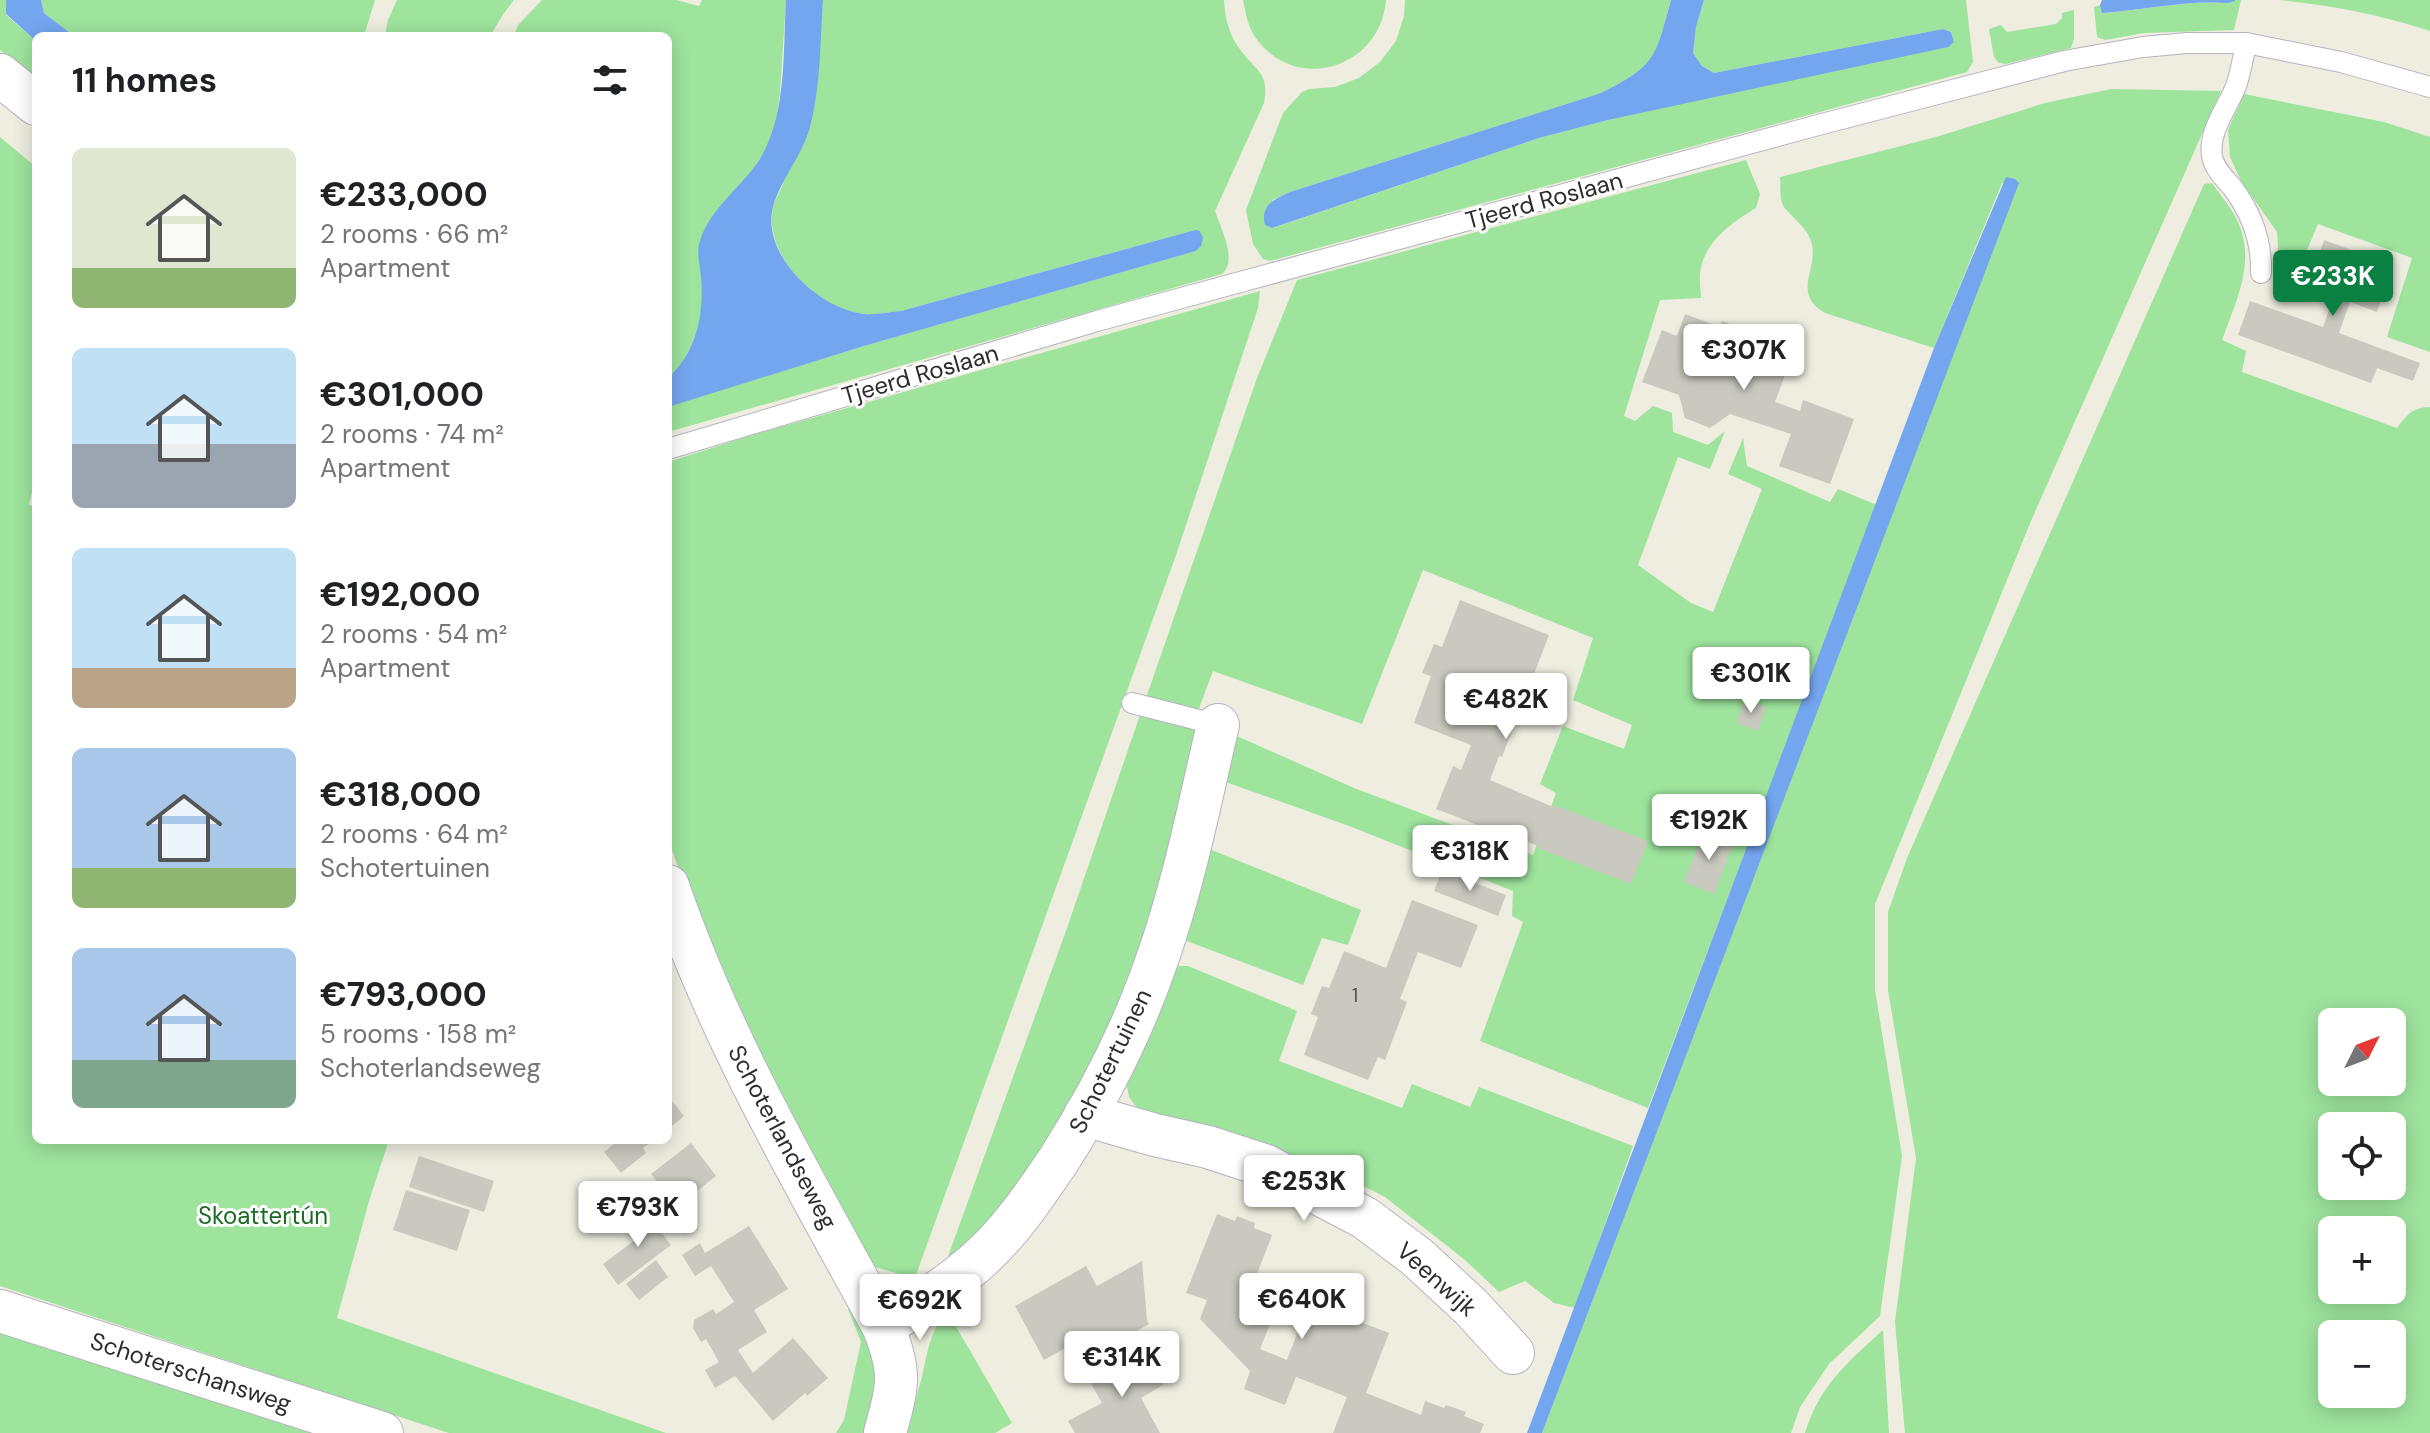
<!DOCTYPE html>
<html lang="en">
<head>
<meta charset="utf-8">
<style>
  :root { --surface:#fff; --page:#f6f6f6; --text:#202124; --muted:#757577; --accent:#0b8043 }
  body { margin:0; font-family:"DM Sans",sans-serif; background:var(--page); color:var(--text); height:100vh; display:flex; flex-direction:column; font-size:30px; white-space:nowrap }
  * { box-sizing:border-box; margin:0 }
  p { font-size:26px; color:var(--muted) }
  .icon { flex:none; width:44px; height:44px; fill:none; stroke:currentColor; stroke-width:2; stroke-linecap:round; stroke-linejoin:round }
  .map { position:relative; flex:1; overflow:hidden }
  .details { position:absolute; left:32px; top:32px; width:640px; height:1112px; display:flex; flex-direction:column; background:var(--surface); border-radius:12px; box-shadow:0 4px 20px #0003 }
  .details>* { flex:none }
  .needle { width:52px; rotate:48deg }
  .controls { position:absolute; left:2318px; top:1008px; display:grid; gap:16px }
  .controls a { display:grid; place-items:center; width:88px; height:88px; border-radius:12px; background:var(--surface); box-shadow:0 4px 20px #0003; font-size:40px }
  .price { position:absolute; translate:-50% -68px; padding:0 18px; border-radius:8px; background:#fff; color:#222; font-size:26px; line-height:52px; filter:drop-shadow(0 2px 4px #0008) }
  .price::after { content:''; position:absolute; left:50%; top:48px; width:24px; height:18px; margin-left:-12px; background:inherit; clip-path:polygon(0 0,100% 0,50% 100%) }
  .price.on { background:var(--accent); color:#fff }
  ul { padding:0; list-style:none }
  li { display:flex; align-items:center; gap:24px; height:200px; padding:0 40px }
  li span { display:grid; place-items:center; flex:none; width:224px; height:160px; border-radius:12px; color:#555 }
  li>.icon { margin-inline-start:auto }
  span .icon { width:96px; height:96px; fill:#fffc; stroke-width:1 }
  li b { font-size:34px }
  h2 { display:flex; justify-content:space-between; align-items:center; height:96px; padding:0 40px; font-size:34px }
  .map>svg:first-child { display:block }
</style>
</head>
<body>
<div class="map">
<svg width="2430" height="1433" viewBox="0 0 2430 1433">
  <rect width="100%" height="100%" fill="#eeede0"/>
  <!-- green -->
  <g fill="#9ee49d" fill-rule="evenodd">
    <path d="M0 0H6V15L36 41V80L0 50Z"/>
    <path d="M41 0H375L364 36H74L44 13Z"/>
    <path d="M397 0H514L504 13 490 36H385L388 20Z"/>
    <path d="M542 0H676L699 6 702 0H786L780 93 775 129 763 154 749 175 726 200 701 278 703 306 700 325 693 343 679 368 668 378V36H513L519 24Z"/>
    <path d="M823 0H1224C1225 18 1229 34 1239 48 1255 71 1270 72 1264 103L1215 211C1221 229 1238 260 1222 274L668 432V407L674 404 864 346 1196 251 1201 246 1195 230 901 311C889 312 876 315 864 314 819 310 763 256 773 208 775 198 782 189 784 180 801 121 819 61 823 0Z"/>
    <path d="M1243 0H1386C1381 66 1300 94 1258 41 1248 29 1246 14 1243 0Z"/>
    <path d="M1405 0H1671C1655 57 1657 65 1601 93L1290 192 1273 200 1265 225 1273 228 1539 138 1608 120 1954 42 1951 32 1943 29 1714 73 1702 66 1693 53 1696 27 1704 0H1966L1973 62 1967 72 1270 261 1263 259 1253 244 1246 210 1283 113 1302 92 1309 89 1335 87 1359 78 1380 62 1396 41 1404 16Z"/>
    <path d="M2235 0H2241L2234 30 2144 33 2105 40 2097 37 2094 7 2100 5 2103 13C2145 10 2185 0 2228 3Z"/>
    <path d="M2279 0H2430V31C2381 15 2330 5 2279 0Z"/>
    <path d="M2074 10V39L2071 48 2006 64 1999 63 1994 57 1989 29 2001 25 2007 32 2056 24 2062 18V13Z"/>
    <path d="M2111 89 2221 91 2031 521 1875 904V990L1902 1156 1880 1316 1829 1364 1800 1407 1791 1433H1542L2018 183H2002L1934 348 1825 313C1790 292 1820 270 1811 241 1806 226 1793 219 1784 207 1779 200 1781 185 1780 177L1936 137 2045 103Z"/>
    <path d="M2244 94 2384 122 2430 137V352L2387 337 2412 258 2318 224 2289 293 2283 288 2280 276 2277 232 2241 181 2230 157 2228 130Z"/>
    <path d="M0 137 36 167V474L29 505 36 507V1140H389L369 1201 337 1318 666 1433H449L0 1286Z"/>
    <path d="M1746 160 1760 194 1756 208C1731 223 1704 242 1700 273 1699 281 1701 290 1701 298L1660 300 1624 416 1635 421 1653 406 1672 413 1673 432 1708 445 1725 431 1710 469 1678 457 1638 565 1691 603 1713 612 1762 489 1728 474 1743 438 1747 466 1830 502 1838 489 1877 505 1648 1108 1480 1041 1523 922 1512 916 1513 891 1349 826 1220 780 1230 733 1354 788 1533 855 1556 793 1540 784 1563 726 1624 749 1632 725 1573 700 1593 638 1423 570 1362 724 1213 671 1198 711 1178 704 1146 698 1257 378 1297 280Z"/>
    <path d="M2212 183C2220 195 2231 207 2237 220 2257 261 2236 301 2222 340L2246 351 2242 372 2397 428C2408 414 2411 408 2430 407V1433H1905L1895 1322 1916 1158 1888 990V912L1907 858 2204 184ZM2332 1022H2392V1082H2332ZM2392 1126V1186H2332V1126ZM2332 1230H2392V1290H2332ZM2332 1334H2392V1394H2332Z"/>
    <path d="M1260 291 1258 308 1175 558 916 1275 910 1277 868 1265 805 1148 702 934 668 839V462L759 433Z"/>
    <path d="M1141 712 1199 728 1178 828 1115 1020 1019 1190 942 1273 1067 928Z"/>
    <path d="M1209 849 1361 910 1348 945 1322 938 1303 985 1184 940Z"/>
    <path d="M1171 966H1188L1297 1011 1279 1061 1402 1108 1412 1084 1470 1107 1479 1087 1633 1146 1575 1308 1554 1303 1525 1281 1499 1292 1465 1260 1385 1197 1310 1159 1290 1156 1137 1108 1129 1097 1125 1077Z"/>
    <path d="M853 1305C866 1333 882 1363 876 1396 874 1408 870 1421 866 1433H836L844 1420 861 1342 848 1309Z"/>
    <path d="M947 1311 1012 1423 995 1433H905C911 1414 917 1396 922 1377 928 1351 929 1333 947 1311Z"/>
    <path d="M0 1330 338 1433H0Z"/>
    <path d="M1883 1330 1889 1433H1805C1820 1385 1847 1363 1883 1330Z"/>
  </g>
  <!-- water -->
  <g fill="#74a6ef">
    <path d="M6 0H41L44 13 74 36H36V41L6 14Z"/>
    <path d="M786 0H823C820 41 821 82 811 123 804 154 781 178 773 207 761 255 819 309 864 314 875 315 889 312 901 311L1195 230 1200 231 1203 238 1201 246 1196 251 864 346 668 407V378C697 351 704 315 701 277 700 265 696 251 700 241 711 206 743 187 761 157 787 113 783 50 786 0Z"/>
    <path d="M1671 0H1704L1696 27 1693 53 1702 66 1714 73 1943 29 1951 32 1954 42 1948 47 1608 120 1539 138 1272 228 1265 225C1260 205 1275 199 1290 192L1601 93C1657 65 1655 57 1671 0Z"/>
    <path d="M2102 0H2235V1L2228 3C2185 0 2145 10 2102 13L2100 5Z"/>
    <path d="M2006 177 2015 179 2019 183 1542 1433H1527L1934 348Z"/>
  </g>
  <!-- building -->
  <g fill="#cac9bf">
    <path d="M2324 240 2393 265 2377 312 2350 302 2339 333 2420 363 2413 381 2377 368 2371 383 2238 335 2250 301 2323 327 2334 296 2307 287Z"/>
    <path d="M1685 314 1720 327 1722 321 1744 329 1742 335 1777 348 1769 369 1785 375 1775 402 1800 411 1803 400 1854 419 1830 484 1779 466 1791 434 1730 414 1710 428 1685 418 1679 395 1642 382 1662 330 1677 336Z"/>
    <path d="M1460 600 1549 635 1531 682 1546 688 1535 715 1520 709 1502 757 1499 756 1490 780 1553 807 1554 805 1648 841 1631 884 1537 848 1538 846 1523 840 1522 842 1436 809 1453 766 1461 770 1471 745 1414 723 1431 676 1422 673 1434 644 1442 647Z"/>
    <path d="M1745 699 1766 707 1758 731 1736 723Z"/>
    <path d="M1704 831 1734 842 1714 894 1684 882Z"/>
    <path d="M1442 870 1506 895 1498 916 1434 891Z"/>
    <path d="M1412 900 1478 925 1461 968 1418 952 1400 999 1407 1002 1385 1060 1378 1057 1368 1080 1304 1055 1318 1017 1311 1014 1322 986 1329 988 1344 951 1386 968Z"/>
    <path d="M668 1096 684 1116 668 1129Z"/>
    <path d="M619 1140H654L643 1148 646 1153 621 1173 604 1152Z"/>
    <path d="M691 1143 716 1176 678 1206 682 1210 663 1224 648 1205 665 1191 651 1174Z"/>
    <path d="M419 1156 494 1181 484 1212 409 1187Z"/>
    <path d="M406 1190 470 1210 457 1251 393 1230Z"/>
    <path d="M643 1209 671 1245 618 1285 603 1264 639 1237 627 1222Z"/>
    <path d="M1217 1214 1235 1221 1237 1216 1255 1223 1254 1228 1272 1235 1246 1303 1274 1314 1260 1349 1287 1360 1309 1302 1389 1333 1366 1393 1421 1415 1425 1401 1444 1408 1446 1405 1466 1412 1464 1416 1484 1424 1480 1433H1333L1347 1397 1296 1377 1285 1405 1244 1389 1250 1371 1200 1319 1207 1300 1186 1293Z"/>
    <path d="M749 1226 788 1289 754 1310 767 1332 738 1350 753 1373 793 1338 828 1378 807 1396 805 1393 773 1421 735 1376 715 1388 705 1370 719 1362 706 1339 701 1342 693 1328 694 1320 713 1309 716 1314 734 1302 711 1266 695 1276 682 1255 700 1243 705 1253Z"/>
    <path d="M656 1260 668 1277 639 1300 626 1284Z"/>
    <path d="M1142 1261 1147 1320 1149 1324 1090 1357 1080 1340 1044 1360 1015 1306 1086 1266 1097 1286Z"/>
    <path d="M1144 1350 1163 1385 1141 1398 1160 1433H1075L1068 1421 1102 1403 1089 1380Z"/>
  </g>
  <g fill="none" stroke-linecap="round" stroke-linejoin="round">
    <defs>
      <g id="service">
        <path d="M2246 43C2243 58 2241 72 2236 86 2228 107 2208 131 2212 156 2214 168 2224 178 2232 187 2251 212 2262 241 2261 273"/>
        <path d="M668 449 1097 321 1822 124 2064 61 2143 47 2187 43H2246L2341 62 2430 87"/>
        <path d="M1132 703 1218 725"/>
      </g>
      <g id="minor">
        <path d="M0 75 36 104"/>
        <path d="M668 886C721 1041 805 1183 883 1326 902 1373 898 1385 885 1433"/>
        <path d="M1085 1115 1155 1135 1208 1147 1266 1166 1365 1218 1417 1257 1471 1307 1513 1353"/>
        <path d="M0 1311 382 1433"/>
        <path d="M883 1326C915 1307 946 1288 974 1264 1008 1235 1033 1198 1058 1161 1099 1097 1135 1026 1159 954 1185 879 1200 801 1218 725"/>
      </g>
    </defs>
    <!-- service casing -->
    <use href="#service" stroke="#b5b3c0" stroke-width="22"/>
    <!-- minor casing -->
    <use href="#minor" stroke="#b5b3c0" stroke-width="44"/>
    <!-- service -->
    <use href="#service" stroke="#fff" stroke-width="20"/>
    <!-- minor -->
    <use href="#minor" stroke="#fff" stroke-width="42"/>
  </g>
  <g text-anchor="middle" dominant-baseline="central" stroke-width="6" stroke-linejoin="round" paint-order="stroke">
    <!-- number labels -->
    <g font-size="20" fill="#545452">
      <text x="1355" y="995">1</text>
    </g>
    <!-- street labels -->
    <g font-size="24" fill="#2d2d2d" stroke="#fff">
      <text transform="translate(1544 200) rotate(-15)">Tjeerd Roslaan</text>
      <text transform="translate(920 374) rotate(-16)">Tjeerd Roslaan</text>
      <text transform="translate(1110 1061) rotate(-64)">Schotertuinen</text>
      <text transform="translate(783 1137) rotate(62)">Schoterlandseweg</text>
      <text transform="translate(1437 1279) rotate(42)">Veenwijk</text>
      <text transform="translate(191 1372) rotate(18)">Schoterschansweg</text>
    </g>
    <!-- park labels -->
    <g font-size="24" fill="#1b6b25" stroke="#fff">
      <text x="263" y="1215">Skoattertún</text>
    </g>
  </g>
</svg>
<div class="controls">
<a><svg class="needle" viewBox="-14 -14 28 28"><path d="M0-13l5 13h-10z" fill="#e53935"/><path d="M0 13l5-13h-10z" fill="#757577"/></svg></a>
<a><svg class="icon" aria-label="locate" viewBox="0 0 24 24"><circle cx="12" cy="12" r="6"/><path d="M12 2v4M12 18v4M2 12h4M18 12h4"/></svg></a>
<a>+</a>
<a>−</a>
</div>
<b class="price on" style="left:2333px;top:318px">€233K</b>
<b class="price" style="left:1744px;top:392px">€307K</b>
<b class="price" style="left:1751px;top:715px">€301K</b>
<b class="price" style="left:1506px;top:741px">€482K</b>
<b class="price" style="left:1709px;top:862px">€192K</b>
<b class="price" style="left:1470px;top:893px">€318K</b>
<b class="price" style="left:1304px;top:1223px">€253K</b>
<b class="price" style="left:638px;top:1249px">€793K</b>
<b class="price" style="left:1302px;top:1341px">€640K</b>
<b class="price" style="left:920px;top:1342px">€692K</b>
<b class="price" style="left:1122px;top:1399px">€314K</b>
<section class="details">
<h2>11 homes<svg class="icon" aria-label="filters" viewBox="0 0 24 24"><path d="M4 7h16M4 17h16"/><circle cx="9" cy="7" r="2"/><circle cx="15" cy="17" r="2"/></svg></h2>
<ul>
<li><span style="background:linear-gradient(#dfe7d0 75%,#8fb573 0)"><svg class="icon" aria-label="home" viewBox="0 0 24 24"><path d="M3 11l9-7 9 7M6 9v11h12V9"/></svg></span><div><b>€233,000</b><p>2 rooms · 66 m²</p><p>Apartment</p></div></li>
<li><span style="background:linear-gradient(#bfe0f5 60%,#9aa5b1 0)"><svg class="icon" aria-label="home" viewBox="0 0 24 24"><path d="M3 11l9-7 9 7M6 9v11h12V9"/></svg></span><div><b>€301,000</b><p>2 rooms · 74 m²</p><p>Apartment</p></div></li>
<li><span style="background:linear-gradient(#bfe0f5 75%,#b9a48a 0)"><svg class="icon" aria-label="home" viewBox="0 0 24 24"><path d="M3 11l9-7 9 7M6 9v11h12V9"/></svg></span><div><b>€192,000</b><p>2 rooms · 54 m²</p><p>Apartment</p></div></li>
<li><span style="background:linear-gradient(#a9c7e8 75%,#8fb573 0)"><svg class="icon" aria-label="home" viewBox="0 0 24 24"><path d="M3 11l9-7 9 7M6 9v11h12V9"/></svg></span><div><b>€318,000</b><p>2 rooms · 64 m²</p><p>Schotertuinen</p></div></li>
<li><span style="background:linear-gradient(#a9c7e8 70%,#7fa58c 0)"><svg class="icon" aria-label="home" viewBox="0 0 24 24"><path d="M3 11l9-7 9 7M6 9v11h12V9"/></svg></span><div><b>€793,000</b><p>5 rooms · 158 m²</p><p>Schoterlandseweg</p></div></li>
</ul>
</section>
</div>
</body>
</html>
